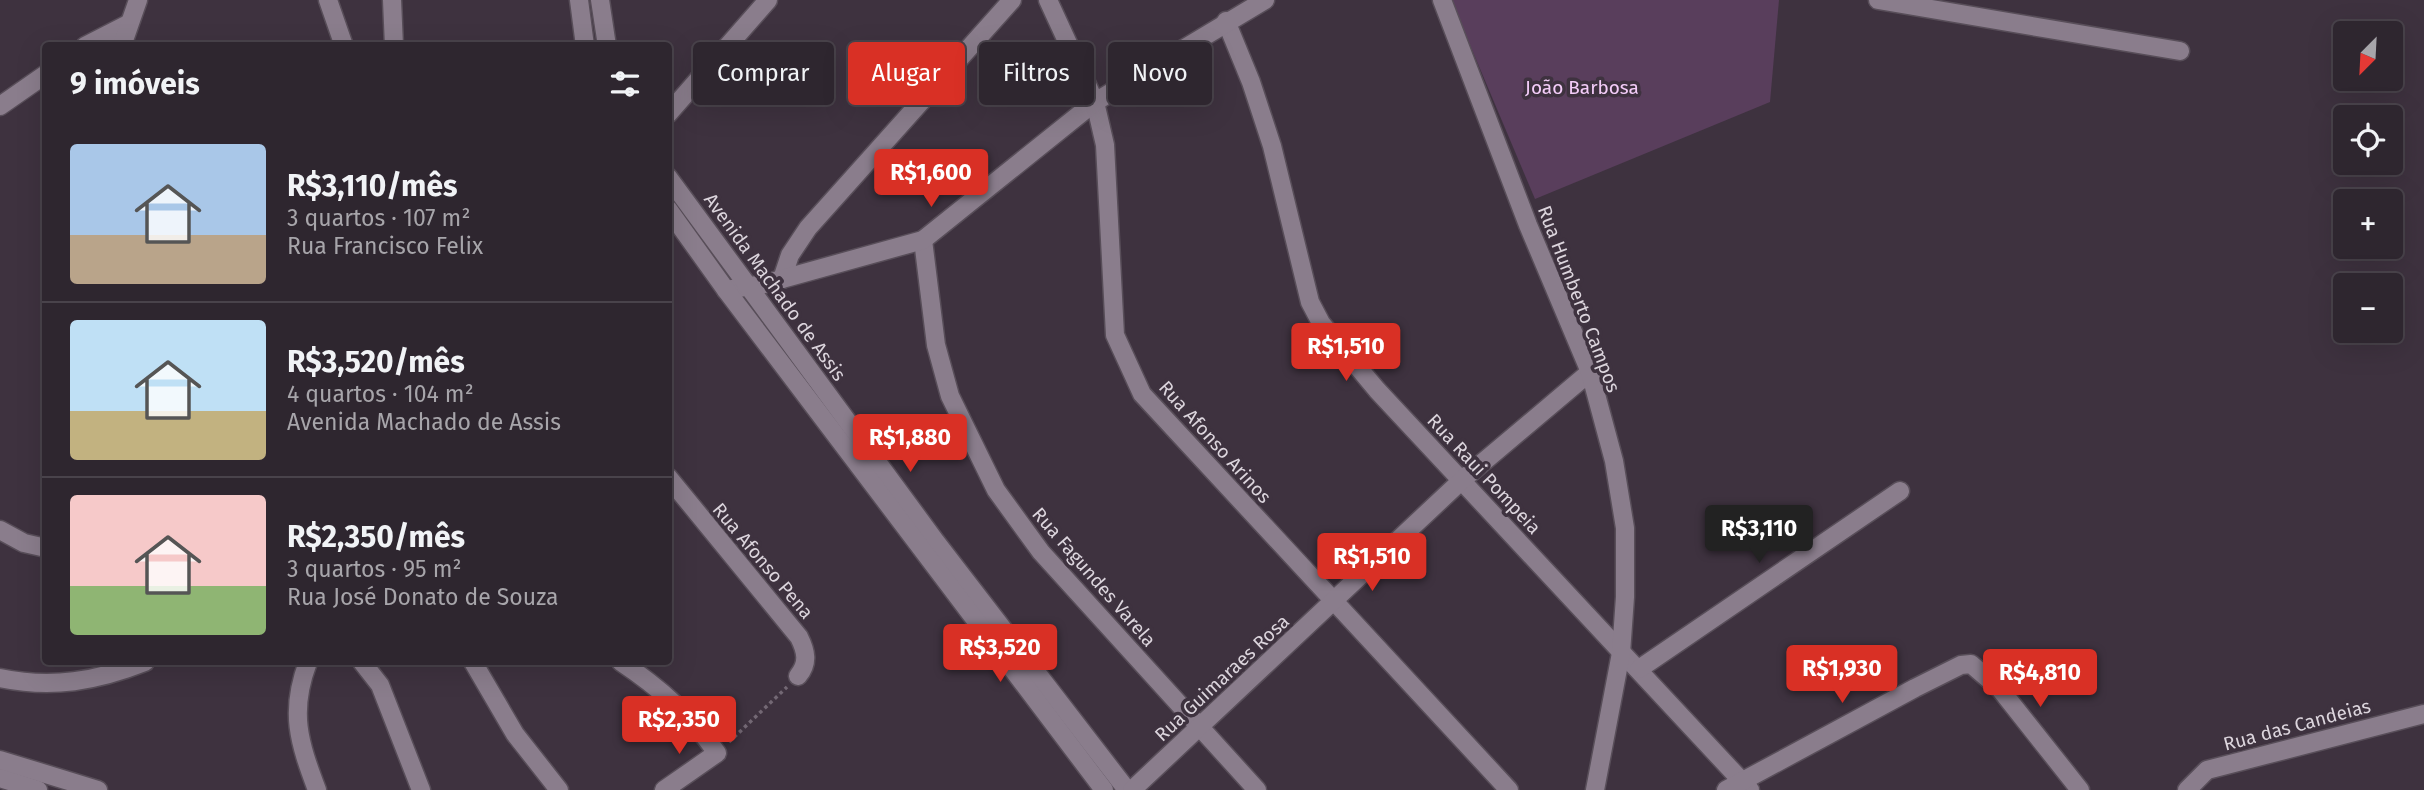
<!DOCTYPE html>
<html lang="pt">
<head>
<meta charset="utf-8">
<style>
  :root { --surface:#2e262f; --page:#3a323b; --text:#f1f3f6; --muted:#a7a5aa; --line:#49434b; --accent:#d93025 }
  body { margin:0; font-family:"Fira Sans",sans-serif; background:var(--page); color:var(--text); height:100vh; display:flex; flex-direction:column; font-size:26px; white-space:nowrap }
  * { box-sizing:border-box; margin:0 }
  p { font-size:23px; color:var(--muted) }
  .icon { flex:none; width:38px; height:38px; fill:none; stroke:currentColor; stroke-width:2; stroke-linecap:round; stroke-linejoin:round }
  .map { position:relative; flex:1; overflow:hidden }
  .sheet { position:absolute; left:42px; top:42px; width:630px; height:623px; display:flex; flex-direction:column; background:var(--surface); border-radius:7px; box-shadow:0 7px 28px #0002,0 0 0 2px var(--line) }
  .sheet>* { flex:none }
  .hud { position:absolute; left:693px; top:42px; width:665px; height:63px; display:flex; gap:14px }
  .needle { width:46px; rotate:204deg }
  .controls { position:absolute; left:2333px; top:21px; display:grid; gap:14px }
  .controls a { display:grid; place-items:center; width:70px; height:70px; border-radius:7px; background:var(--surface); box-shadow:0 7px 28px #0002,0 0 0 2px var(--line); font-size:35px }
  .price { position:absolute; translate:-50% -60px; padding:0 16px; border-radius:7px; background:var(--accent); color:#fff; font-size:23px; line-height:46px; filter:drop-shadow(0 2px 4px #0008) }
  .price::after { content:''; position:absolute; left:50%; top:42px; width:21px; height:16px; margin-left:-10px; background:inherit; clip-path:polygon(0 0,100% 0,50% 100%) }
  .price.on { background:#222; color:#fff }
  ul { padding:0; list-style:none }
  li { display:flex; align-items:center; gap:21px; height:175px; padding:0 28px }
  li+li { border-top:2px solid var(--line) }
  li span { display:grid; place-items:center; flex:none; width:196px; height:140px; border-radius:7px; color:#555 }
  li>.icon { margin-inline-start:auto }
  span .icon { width:84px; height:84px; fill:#fffc; stroke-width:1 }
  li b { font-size:30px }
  h2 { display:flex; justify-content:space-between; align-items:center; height:84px; padding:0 28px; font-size:30px }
  .pill { padding:0 24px; border-radius:7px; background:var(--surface); box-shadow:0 7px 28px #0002,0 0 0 2px var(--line); font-size:24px; line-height:63px }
  .pill.on { background:var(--accent); color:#fff }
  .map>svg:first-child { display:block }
</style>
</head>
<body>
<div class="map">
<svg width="2424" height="790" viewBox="0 0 2424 790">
  <rect width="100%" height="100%" fill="#3e323f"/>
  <!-- green -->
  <path fill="#593e5c" d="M1451 0H1779L1770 102 1535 199Z"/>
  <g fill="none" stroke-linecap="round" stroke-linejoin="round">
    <defs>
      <g id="minor">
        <path d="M328 0 344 46"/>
        <path d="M392 0 394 46"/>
        <path d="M1048 0 1095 102 1105 145 1115 335 1142 394 1509 790"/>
        <path d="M1878 0 2180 51"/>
        <path d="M1226 21 1251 82 1272 146 1310 302 1321 323 1377 390 1750 790"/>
        <path d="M85 46 128 24"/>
        <path d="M122 46 138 0"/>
        <path d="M0 106 46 74"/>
        <path d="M668 114 768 0"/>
        <path d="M923 240 936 345 950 396 996 490 1041 552 1257 790"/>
        <path d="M782 279 790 255 808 228 1012 0"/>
        <path d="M726 290 764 284 923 240 1095 102 1265 0"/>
        <path d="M668 477 799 637C806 651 809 663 798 676"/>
        <path d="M0 530 24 543 46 548"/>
        <path d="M308 662C289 712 299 742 317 790"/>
        <path d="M362 662 380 685 421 790"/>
        <path d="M473 662 515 734 559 790"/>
        <path d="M621 662C660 688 690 715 717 753L664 790"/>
        <path d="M1639 669 1900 491"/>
        <path d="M0 678C52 689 97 681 145 662"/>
        <path d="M0 760 98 790"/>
        <path d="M0 778 38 790"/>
        <path d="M1726 790 1915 688 1961 665 1971 664 2000 689 2080 790"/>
        <path d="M2187 790 2207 770 2424 714"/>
      </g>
      <g id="tertiary">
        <path d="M579 0 585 46"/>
        <path d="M600 0 607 46"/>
        <path d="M668 177 936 542 1127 790"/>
        <path d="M668 209 726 290 1104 790"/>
        <path d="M1132 790 1462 480 1590 372"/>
      </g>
      <path id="secondary" d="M1442 0 1528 225 1590 372 1614 461 1625 528V597L1621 653 1595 790"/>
    </defs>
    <!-- minor casing -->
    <use href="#minor" stroke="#584e59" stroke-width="21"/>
    <!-- tertiary casing -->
    <use href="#tertiary" stroke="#584e59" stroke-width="21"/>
    <!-- secondary casing -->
    <use href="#secondary" stroke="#584e59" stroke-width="21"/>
    <!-- path -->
    <path stroke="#736874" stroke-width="3.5" stroke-dasharray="3.5 3.5" stroke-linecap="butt" d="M729 742 787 687"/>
    <!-- minor -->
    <use href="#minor" stroke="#8a7d8c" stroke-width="18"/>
    <!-- tertiary -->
    <use href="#tertiary" stroke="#8a7d8c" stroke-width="18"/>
    <!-- secondary -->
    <use href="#secondary" stroke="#8a7d8c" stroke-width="18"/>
  </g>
  <g text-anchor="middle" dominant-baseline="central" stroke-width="7" stroke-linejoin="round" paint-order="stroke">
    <!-- park labels -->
    <g font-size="19" fill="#f4cdf9" stroke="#3e323f">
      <text x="1582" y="87">João Barbosa</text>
    </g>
    <!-- street labels -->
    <g font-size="19" fill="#dcd5dd" stroke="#3e323f">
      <text transform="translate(775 287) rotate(54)">Avenida Machado de Assis</text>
      <text transform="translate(1579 299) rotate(69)">Rua Humberto Campos</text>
      <text transform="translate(1215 442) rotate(48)">Rua Afonso Arinos</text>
      <text transform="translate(1484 474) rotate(47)">Rua Raui Pompeia</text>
      <text transform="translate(763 561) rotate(50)">Rua Afonso Pena</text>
      <text transform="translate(1094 577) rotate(49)">Rua Fagundes Varela</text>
      <text transform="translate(1222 678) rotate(-43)">Rua Guimaraes Rosa</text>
      <text transform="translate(2297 725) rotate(-15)">Rua das Candeias</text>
    </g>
  </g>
</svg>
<div class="controls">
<a><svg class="needle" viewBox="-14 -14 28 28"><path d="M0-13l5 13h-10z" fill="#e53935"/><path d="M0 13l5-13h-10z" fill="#a7a5aa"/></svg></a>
<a><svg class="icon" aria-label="locate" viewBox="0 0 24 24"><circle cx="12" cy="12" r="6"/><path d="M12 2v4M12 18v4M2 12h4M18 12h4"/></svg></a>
<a>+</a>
<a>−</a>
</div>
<b class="price" style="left:931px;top:209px">R$1,600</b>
<b class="price" style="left:1346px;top:383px">R$1,510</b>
<b class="price" style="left:910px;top:474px">R$1,880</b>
<b class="price on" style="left:1759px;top:565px">R$3,110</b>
<b class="price" style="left:1372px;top:593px">R$1,510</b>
<b class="price" style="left:1000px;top:684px">R$3,520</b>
<b class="price" style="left:1842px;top:705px">R$1,930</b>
<b class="price" style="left:2040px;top:709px">R$4,810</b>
<b class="price" style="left:679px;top:756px">R$2,350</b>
<div class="hud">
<a class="pill">Comprar</a>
<a class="pill on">Alugar</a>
<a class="pill">Filtros</a>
<a class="pill">Novo</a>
</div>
<section class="sheet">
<h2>9 imóveis<svg class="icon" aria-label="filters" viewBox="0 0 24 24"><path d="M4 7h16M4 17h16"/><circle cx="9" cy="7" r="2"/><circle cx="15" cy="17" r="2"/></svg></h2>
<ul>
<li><span style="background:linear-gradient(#a9c7e8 65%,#b9a48a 0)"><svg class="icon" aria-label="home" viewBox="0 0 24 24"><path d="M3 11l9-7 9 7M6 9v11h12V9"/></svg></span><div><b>R$3,110/mês</b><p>3 quartos · 107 m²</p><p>Rua Francisco Felix</p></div></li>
<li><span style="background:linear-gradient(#bfe0f5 65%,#c2b280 0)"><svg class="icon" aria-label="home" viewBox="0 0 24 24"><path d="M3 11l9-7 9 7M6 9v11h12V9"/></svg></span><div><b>R$3,520/mês</b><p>4 quartos · 104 m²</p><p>Avenida Machado de Assis</p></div></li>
<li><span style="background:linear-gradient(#f6c9c9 65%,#8fb573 0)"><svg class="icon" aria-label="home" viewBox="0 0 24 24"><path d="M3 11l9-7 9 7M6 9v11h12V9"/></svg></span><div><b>R$2,350/mês</b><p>3 quartos · 95 m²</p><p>Rua José Donato de Souza</p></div></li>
</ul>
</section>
</div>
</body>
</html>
